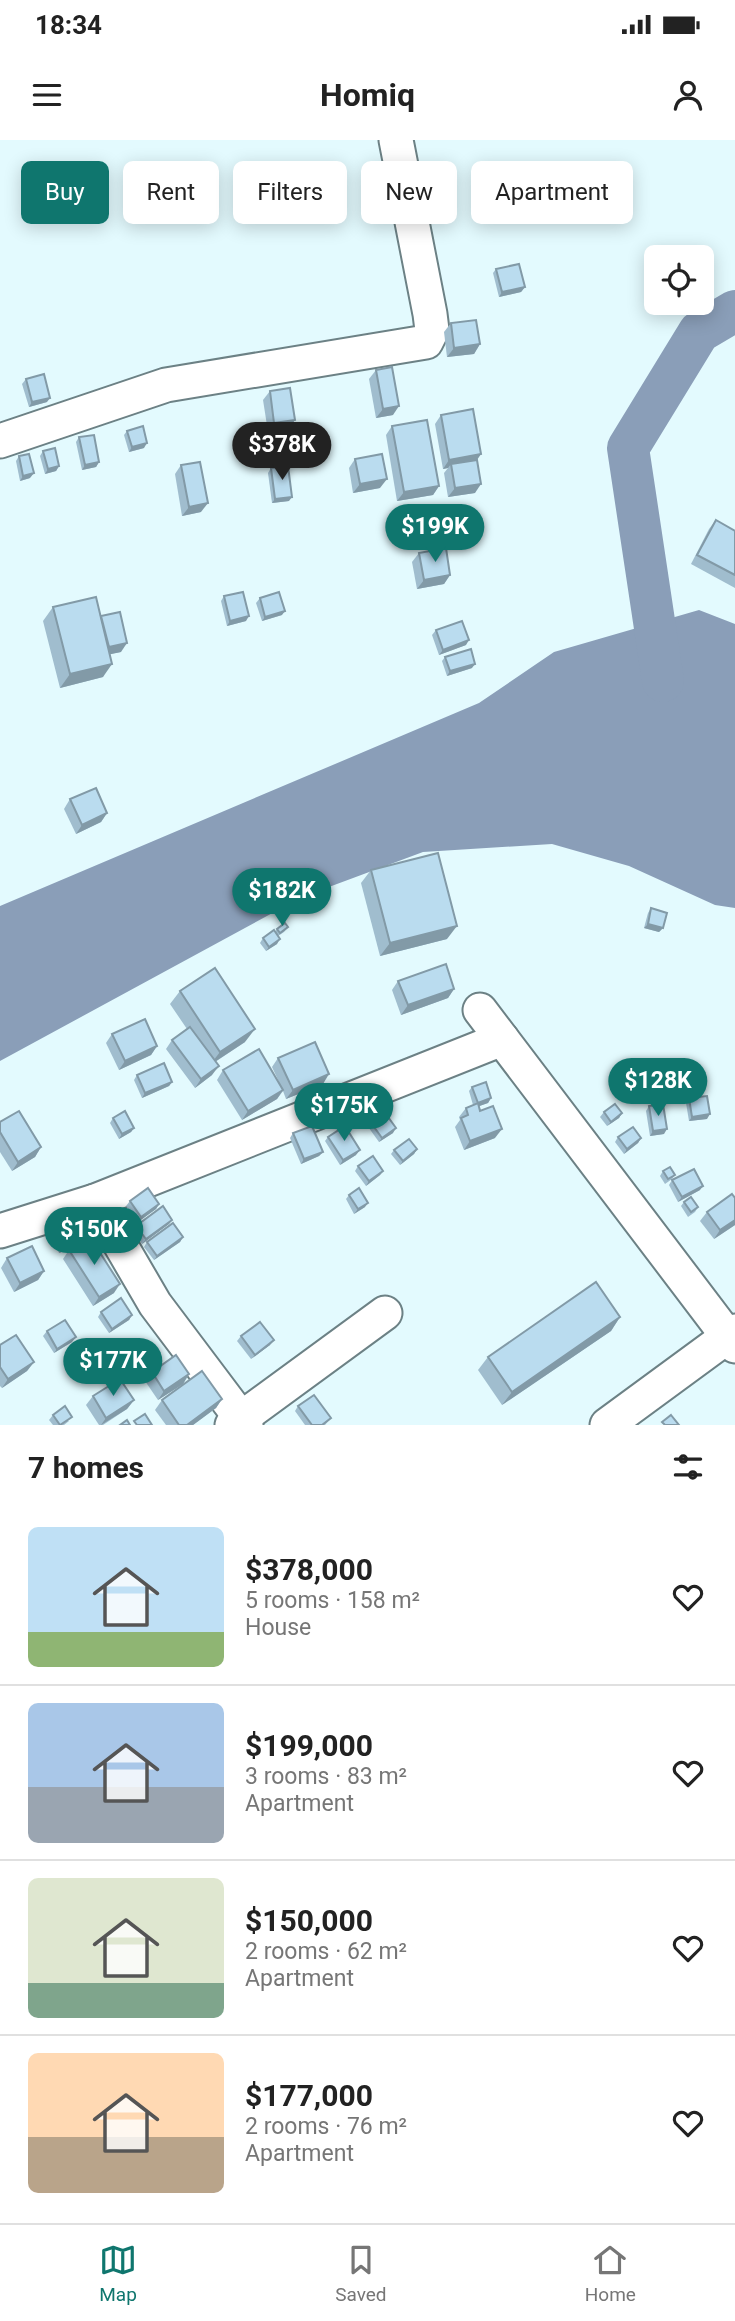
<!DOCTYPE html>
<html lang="en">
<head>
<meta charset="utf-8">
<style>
  :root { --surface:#fff; --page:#f2f2f2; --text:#222; --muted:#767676; --line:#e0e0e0; --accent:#0f766e }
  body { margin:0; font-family:Roboto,sans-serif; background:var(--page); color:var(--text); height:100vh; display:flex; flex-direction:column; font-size:26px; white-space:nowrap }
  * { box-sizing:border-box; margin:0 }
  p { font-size:23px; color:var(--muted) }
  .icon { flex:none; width:38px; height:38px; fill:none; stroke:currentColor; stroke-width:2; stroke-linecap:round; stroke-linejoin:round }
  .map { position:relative; height:1285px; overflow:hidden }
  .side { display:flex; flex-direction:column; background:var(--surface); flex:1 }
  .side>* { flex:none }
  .top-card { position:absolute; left:21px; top:21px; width:693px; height:63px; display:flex; gap:14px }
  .fabs { position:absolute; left:644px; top:105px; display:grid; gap:14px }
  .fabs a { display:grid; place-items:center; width:70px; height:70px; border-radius:10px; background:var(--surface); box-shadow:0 4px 18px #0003; font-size:35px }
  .price { position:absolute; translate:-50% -60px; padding:0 16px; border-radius:24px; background:var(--accent); color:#fff; font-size:23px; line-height:46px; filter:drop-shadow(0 2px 4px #0008) }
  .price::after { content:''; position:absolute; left:50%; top:42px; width:21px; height:16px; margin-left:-10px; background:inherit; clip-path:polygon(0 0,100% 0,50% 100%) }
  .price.selected { background:#222; color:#fff }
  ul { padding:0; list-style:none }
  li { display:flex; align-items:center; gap:21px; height:175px; padding:0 28px }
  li+li { border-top:2px solid var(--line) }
  li span { display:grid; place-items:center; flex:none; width:196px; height:140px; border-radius:10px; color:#555 }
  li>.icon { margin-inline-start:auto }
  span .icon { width:84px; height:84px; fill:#fffc; stroke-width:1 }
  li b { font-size:30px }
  h2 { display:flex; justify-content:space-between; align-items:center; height:84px; padding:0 28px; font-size:30px }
  .tag { padding:0 24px; border-radius:10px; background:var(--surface); box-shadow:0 4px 18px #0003; font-size:24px; line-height:63px }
  .tag.selected { background:var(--accent); color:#fff }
  .status { display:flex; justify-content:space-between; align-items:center; height:49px; padding:0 35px; background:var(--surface); direction:ltr }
  .status svg { height:19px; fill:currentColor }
  header { display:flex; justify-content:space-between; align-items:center; height:91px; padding:0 28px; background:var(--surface); font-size:32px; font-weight:700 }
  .tab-bar { display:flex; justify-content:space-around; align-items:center; height:98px; border-top:2px solid var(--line); background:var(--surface); font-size:19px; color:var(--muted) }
  .tab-bar a { display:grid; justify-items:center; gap:4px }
  .tab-bar .selected { color:var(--accent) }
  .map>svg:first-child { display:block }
</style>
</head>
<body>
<div class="status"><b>18:34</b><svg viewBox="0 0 49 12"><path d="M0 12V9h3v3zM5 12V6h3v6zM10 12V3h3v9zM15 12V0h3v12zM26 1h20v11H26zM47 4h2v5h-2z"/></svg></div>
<header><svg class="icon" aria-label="menu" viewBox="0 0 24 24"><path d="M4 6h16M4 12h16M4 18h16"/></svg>Homiq<svg class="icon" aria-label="person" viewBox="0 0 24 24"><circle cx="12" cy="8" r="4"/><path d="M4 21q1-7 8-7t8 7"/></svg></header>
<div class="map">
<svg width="735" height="1285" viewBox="0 0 735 1285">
  <rect width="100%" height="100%" fill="#e3fafe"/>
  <!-- water -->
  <path fill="#8a9eb8" d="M699 470 735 484V768L715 765 629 726 552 704 423 712 302 757 0 921V766L479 563 554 512Z"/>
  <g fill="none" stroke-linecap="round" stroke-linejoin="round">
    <!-- river -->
    <path stroke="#8a9eb8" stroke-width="42" d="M663 541 628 308 699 192 735 171"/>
    <defs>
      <g id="minor">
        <path d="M0 301 166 245 426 202 432 190 430 174 396 0"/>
        <path d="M480 870 735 1206"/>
        <path d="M95 1061 155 1164 246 1285"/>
        <path d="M0 1091 95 1061 502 899"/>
        <path d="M232 1285 385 1173"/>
        <path d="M607 1285 735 1191"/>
      </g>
    </defs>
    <!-- minor casing -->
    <use href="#minor" stroke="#6c8185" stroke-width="37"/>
    <!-- minor -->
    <use href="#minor" stroke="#fff" stroke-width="33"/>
  </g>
  <!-- wall -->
  <g fill="#a0bdce">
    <path d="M496 129 525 147 521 152 499 157 493 133Z"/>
    <path d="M451 183 480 204 474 214 447 217 444 192Z"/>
    <path d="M376 230 393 275 376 278 369 239Z"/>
    <path d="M26 239 47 262 29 267 22 244Z"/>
    <path d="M270 251 295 280 288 289 268 292 263 260Z"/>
    <path d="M441 275 477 320 475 353 448 357 444 333 448 328 443 329 435 284Z"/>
    <path d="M392 286 439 346 433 355 397 361 386 295Z"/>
    <path d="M127 291 144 308 129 312 124 295Z"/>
    <path d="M79 297 99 322 96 327 82 330 76 302Z"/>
    <path d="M43 311 59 326 56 331 45 334 40 316Z"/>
    <path d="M19 316 30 338 20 341 16 321Z"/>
    <path d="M355 319 380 348 353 353 349 328Z"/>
    <path d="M181 325 201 372 182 376 175 334Z"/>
    <path d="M271 328 289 361 272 363 268 333Z"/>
    <path d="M716 380 735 391V448L691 424 709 389Z"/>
    <path d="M419 413 450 435 444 444 417 449 412 422Z"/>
    <path d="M224 456 246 481 227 486 221 461Z"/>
    <path d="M260 458 282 475 262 481 256 463Z"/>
    <path d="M53 467 101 476 121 512 110 514 103 537 60 548 43 481Z"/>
    <path d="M436 490 466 505 439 515 432 495Z"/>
    <path d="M445 517 472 528 447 536 442 521Z"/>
    <path d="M70 659 107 673 101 682 76 694 64 669Z"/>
    <path d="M371 730 447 799 380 816 361 743Z"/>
    <path d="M651 768 663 788 659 792 644 788 648 773Z"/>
    <path d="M288 787 284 792 278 796 277 804 266 811 260 803 263 798 275 792 277 789Z"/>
    <path d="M398 841 454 849 448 858 401 875 392 850Z"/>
    <path d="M180 851 245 902 215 922 212 935 195 948 166 909 172 900 187 889 170 864Z"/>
    <path d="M112 894 157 906 151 915 119 930 106 903Z"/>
    <path d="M278 918 323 944 286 959 283 951 277 959 242 980 217 940 223 930 279 942 272 927Z"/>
    <path d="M137 935 172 942 169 946 142 958 134 940Z"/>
    <path d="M472 947 491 958 488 963 479 966 495 998 464 1010 455 987 460 980 459 977 466 968 473 965 469 951Z"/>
    <path d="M689 958 707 979 689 981 686 963Z"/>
    <path d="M649 966 664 994 650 996 646 971Z"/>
    <path d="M604 972 622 973 619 978 607 986 600 977Z"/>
    <path d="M364 973 393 993 379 1002 361 977Z"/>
    <path d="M113 978 134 988 131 992 119 999 110 983Z"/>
    <path d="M0 982 41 1007 35 1017 12 1031 0 1012Z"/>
    <path d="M293 993 323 1012 319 1016 301 1024 290 998Z"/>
    <path d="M328 997 356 1015 340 1025 325 1001Z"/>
    <path d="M618 997 641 998 638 1003 624 1014 615 1002Z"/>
    <path d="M417 1009 414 1014 400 1025 391 1014 394 1010Z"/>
    <path d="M358 1026 383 1031 380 1035 366 1046 355 1031Z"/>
    <path d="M663 1031 675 1035 672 1039 665 1044 660 1036Z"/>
    <path d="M672 1040 700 1050 678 1062 669 1045Z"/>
    <path d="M349 1055 365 1067 354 1074 346 1059Z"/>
    <path d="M735 1058V1085L714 1099 700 1081 707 1072Z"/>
    <path d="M130 1061 159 1064 156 1069 138 1082 126 1066Z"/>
    <path d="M684 1062 698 1067 695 1072 688 1077 681 1066Z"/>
    <path d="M172 1080 169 1084 142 1104 133 1091 136 1086Z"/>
    <path d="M57 1083 89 1098 114 1153 93 1166 63 1119 69 1110 73 1108 59 1113 51 1092Z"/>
    <path d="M183 1097 180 1102 154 1120 144 1107 147 1102Z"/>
    <path d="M7 1118 44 1131 38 1140 14 1152 1 1128Z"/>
    <path d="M101 1172 132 1175 129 1180 109 1193 98 1177Z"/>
    <path d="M620 1177 611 1191 502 1265 478 1230 488 1217Z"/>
    <path d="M47 1191 72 1202 54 1213 43 1196Z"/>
    <path d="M241 1196 270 1205 251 1219 237 1201Z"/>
    <path d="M0 1205 34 1222 27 1231 2 1248 0 1246Z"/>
    <path d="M152 1232 189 1234 183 1244 158 1260 145 1241Z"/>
    <path d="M93 1256 134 1260 127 1269 103 1285H99L86 1265Z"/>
    <path d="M222 1259 216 1268 193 1285H166L155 1270 162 1260Z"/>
    <path d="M298 1266 331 1278 325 1285H305L295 1271Z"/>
    <path d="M53 1275 69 1281 64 1285H53L49 1280Z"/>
  </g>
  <!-- shaded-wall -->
  <g fill="#829aa7">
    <path d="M525 147 521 152 499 157 502 152Z"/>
    <path d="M480 204 474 214 447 217 454 208Z"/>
    <path d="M50 258 47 262 29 267 32 262Z"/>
    <path d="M399 266 393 275 376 278 383 269Z"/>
    <path d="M295 280 288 289 268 292 274 283Z"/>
    <path d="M147 303 144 308 129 312 132 307Z"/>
    <path d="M481 314 475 323 451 324 448 328 443 329 449 320Z"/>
    <path d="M99 322 96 327 82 330 85 325Z"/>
    <path d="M59 326 56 331 45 334 48 329Z"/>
    <path d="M34 333 30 338 20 341 23 336Z"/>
    <path d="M387 339 380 348 353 353 360 344Z"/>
    <path d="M481 344 475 353 448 357 455 348Z"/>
    <path d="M439 346 433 355 397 361 404 352Z"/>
    <path d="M292 357 289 361 272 363 275 359Z"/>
    <path d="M208 363 201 372 182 376 189 367Z"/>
    <path d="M450 435 444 444 417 449 424 440Z"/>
    <path d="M285 471 282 475 262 481 265 477Z"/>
    <path d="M249 476 246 481 227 486 230 481Z"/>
    <path d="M469 500 466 505 439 515 443 510Z"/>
    <path d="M127 503 121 512 102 516 109 507Z"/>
    <path d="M112 524 103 537 60 548 70 534Z"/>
    <path d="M475 524 472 528 447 536 450 531Z"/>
    <path d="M107 673 101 682 76 694 82 685Z"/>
    <path d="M648 784 663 788 659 792 644 788Z"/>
    <path d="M457 786 447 799 380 816 390 803Z"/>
    <path d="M280 799 277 804 266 811 269 807Z"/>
    <path d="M454 849 448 858 401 875 408 865Z"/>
    <path d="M255 889 245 902 210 925 220 912Z"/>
    <path d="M157 906 151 915 119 930 125 921Z"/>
    <path d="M219 926 212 935 195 948 201 939Z"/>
    <path d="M329 934 323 944 286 959 293 950Z"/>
    <path d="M172 942 169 946 142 958 145 953Z"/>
    <path d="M283 950 277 959 242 980 248 971Z"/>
    <path d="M491 958 488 963 474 968 478 963Z"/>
    <path d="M622 973 619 978 607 986 611 982Z"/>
    <path d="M710 974 707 979 689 981 692 977Z"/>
    <path d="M134 988 131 992 119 999 122 994Z"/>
    <path d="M396 988 393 993 379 1002 382 998Z"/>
    <path d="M502 989 495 998 464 1010 470 1001Z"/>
    <path d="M667 989 664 994 650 996 653 991Z"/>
    <path d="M641 998 638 1003 624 1014 627 1009Z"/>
    <path d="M41 1007 35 1017 12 1031 18 1022Z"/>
    <path d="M417 1009 414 1014 400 1025 403 1021Z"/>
    <path d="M360 1010 356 1015 340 1025 343 1020Z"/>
    <path d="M323 1012 319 1016 301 1024 304 1019Z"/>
    <path d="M383 1031 380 1035 366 1046 369 1041Z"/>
    <path d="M703 1046 700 1050 678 1062 682 1057Z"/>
    <path d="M368 1063 365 1067 354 1074 358 1069Z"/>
    <path d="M159 1064 156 1069 138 1082 141 1077Z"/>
    <path d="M172 1080 169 1084 142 1104 146 1099Z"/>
    <path d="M735 1080V1085L714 1099 720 1090Z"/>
    <path d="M93 1093 86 1102 59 1113 66 1104Z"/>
    <path d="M183 1097 180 1102 154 1120 157 1116Z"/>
    <path d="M44 1131 38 1140 14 1152 20 1143Z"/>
    <path d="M120 1144 114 1153 93 1166 99 1157Z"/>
    <path d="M132 1175 129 1180 109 1193 112 1189Z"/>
    <path d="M620 1177 611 1191 502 1265 512 1252Z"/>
    <path d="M76 1197 72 1202 54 1213 57 1209Z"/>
    <path d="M274 1200 270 1205 251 1219 255 1215Z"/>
    <path d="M34 1222 27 1231 2 1248 8 1239Z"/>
    <path d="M189 1234 183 1244 158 1260 164 1251Z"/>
    <path d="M222 1259 216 1268 193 1285H187Z"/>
    <path d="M134 1260 127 1269 101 1285 106 1278Z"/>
  </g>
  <!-- building -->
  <g fill="#badcef" stroke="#829aa7" stroke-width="2">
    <path d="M519 124 525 147 502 152 496 129Z"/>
    <path d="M476 180 480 204 454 208 451 183Z"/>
    <path d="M392 227 399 266 383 269 376 230Z"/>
    <path d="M44 234 50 258 32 262 26 239Z"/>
    <path d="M290 248 295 280 274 283 270 251Z"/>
    <path d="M473 269 481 314 449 320 441 275Z"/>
    <path d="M427 280 439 346 404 352 392 286Z"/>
    <path d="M143 286 147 303 132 307 127 291Z"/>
    <path d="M94 295 99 322 85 325 79 297Z"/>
    <path d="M55 308 59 326 48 329 43 311Z"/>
    <path d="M29 314 34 333 23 336 19 316Z"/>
    <path d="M382 314 387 339 360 344 355 319Z"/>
    <path d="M477 320 481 344 455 348 451 324Z"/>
    <path d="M200 322 208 363 189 367 181 325Z"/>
    <path d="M288 326 292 357 275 359 271 328Z"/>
    <path d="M716 380 735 391V435L697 415Z"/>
    <path d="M446 408 450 435 424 440 419 413Z"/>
    <path d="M243 452 249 476 230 481 224 456Z"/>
    <path d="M279 452 285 471 265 477 260 458Z"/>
    <path d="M96 457 112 524 70 534 53 467Z"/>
    <path d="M120 472 127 503 109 507 101 476Z"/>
    <path d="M462 481 469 500 443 510 436 490Z"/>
    <path d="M471 509 475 524 450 531 445 517Z"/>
    <path d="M96 648 107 673 82 685 70 659Z"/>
    <path d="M438 713 457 786 390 803 371 730Z"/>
    <path d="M651 768 667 773 663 788 648 784Z"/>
    <path d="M285 783 288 787 280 793 277 789Z"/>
    <path d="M274 790 280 799 269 807 263 798Z"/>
    <path d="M446 824 454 849 408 865 398 841Z"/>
    <path d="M215 828 255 889 220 912 180 851Z"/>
    <path d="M145 879 157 906 125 921 112 894Z"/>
    <path d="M190 887 219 926 201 939 172 900Z"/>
    <path d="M315 902 329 934 293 950 278 918Z"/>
    <path d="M259 909 283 950 248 971 223 930Z"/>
    <path d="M164 923 172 942 145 953 137 935Z"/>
    <path d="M486 942 491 958 478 963 472 947Z"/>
    <path d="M707 956 710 974 692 977 689 958Z"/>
    <path d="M378 963 396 988 382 998 364 973Z"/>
    <path d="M478 963 480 971 493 966 502 989 470 1001 461 978 468 975 466 968Z"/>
    <path d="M615 964 622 973 611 982 604 972Z"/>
    <path d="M663 964 667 989 653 991 649 966Z"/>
    <path d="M19 971 41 1007 18 1022 0 992V982Z"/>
    <path d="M125 971 134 988 122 994 113 978Z"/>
    <path d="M312 986 323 1012 304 1019 293 993Z"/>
    <path d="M345 986 360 1010 343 1020 328 997Z"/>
    <path d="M633 987 641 998 627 1009 618 997Z"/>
    <path d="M409 999 417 1009 403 1021 394 1010Z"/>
    <path d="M373 1016 383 1031 369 1041 358 1026Z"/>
    <path d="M670 1027 675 1035 668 1039 663 1031Z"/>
    <path d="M694 1029 703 1046 682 1057 672 1040Z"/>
    <path d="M148 1048 159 1064 141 1077 130 1061Z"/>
    <path d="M359 1048 368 1063 358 1069 349 1055Z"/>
    <path d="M732 1054 735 1058V1080L720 1090 707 1072Z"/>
    <path d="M691 1057 698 1067 691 1072 684 1062Z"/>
    <path d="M163 1066 172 1080 146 1099 136 1086Z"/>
    <path d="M84 1072 93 1093 66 1104 57 1083Z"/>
    <path d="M173 1083 183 1097 157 1116 147 1102Z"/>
    <path d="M90 1097 120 1144 99 1157 69 1110Z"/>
    <path d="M32 1106 44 1131 20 1143 7 1118Z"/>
    <path d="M596 1142 620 1177 512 1252 488 1217Z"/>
    <path d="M121 1158 132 1175 112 1189 101 1172Z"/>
    <path d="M65 1180 76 1197 57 1209 47 1191Z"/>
    <path d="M260 1182 274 1200 255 1215 241 1196Z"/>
    <path d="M16 1195 34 1222 8 1239 0 1227V1205Z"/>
    <path d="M176 1215 189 1234 164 1251 152 1232Z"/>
    <path d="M202 1231 222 1259 187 1285H179L162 1260Z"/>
    <path d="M120 1239 134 1260 106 1278 93 1256Z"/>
    <path d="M314 1255 331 1278 322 1285H312L298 1266Z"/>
    <path d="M65 1266 72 1277 60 1285 53 1275Z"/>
    <path d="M145 1274 152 1285H137L134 1281Z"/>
    <path d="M671 1275 679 1285H665L662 1282Z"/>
    <path d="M127 1280 130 1285H120Z"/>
  </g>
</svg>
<div class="fabs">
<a><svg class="icon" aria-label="locate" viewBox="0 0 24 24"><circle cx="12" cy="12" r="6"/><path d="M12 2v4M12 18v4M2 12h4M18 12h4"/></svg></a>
</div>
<b class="price selected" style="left:282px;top:342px">$378K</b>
<b class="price" style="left:435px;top:424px">$199K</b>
<b class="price" style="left:282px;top:788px">$182K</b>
<b class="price" style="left:658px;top:978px">$128K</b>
<b class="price" style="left:344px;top:1003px">$175K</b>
<b class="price" style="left:94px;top:1127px">$150K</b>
<b class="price" style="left:113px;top:1258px">$177K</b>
<div class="top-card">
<a class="tag selected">Buy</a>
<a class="tag">Rent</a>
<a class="tag">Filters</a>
<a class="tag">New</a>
<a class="tag">Apartment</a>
</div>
</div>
<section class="side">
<h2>7 homes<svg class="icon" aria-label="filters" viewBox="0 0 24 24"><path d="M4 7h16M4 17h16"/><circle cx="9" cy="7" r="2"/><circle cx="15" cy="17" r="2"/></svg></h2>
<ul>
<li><span style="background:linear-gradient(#bfe0f5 75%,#8fb573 0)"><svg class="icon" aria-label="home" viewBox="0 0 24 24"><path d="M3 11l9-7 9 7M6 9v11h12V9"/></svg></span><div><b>$378,000</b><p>5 rooms · 158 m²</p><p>House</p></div><svg class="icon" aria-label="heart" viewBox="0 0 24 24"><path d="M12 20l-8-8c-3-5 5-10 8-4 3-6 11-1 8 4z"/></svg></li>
<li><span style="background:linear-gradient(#a9c7e8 60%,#9aa5b1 0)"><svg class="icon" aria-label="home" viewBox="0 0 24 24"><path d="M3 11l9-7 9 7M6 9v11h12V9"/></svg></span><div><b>$199,000</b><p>3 rooms · 83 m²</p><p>Apartment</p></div><svg class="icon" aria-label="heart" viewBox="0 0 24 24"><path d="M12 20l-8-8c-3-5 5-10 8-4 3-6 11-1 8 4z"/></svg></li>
<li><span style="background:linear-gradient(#dfe7d0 75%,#7fa58c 0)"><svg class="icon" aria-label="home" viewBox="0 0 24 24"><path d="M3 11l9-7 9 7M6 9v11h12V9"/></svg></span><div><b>$150,000</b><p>2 rooms · 62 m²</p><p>Apartment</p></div><svg class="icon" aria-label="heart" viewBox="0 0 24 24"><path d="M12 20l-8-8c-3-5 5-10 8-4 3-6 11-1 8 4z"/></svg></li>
<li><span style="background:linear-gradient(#ffd9b3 60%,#b9a48a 0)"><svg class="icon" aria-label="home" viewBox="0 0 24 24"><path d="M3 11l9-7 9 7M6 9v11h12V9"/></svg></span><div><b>$177,000</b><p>2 rooms · 76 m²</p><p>Apartment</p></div><svg class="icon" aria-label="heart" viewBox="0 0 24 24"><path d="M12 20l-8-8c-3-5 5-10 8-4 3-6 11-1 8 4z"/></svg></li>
</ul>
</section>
<nav class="tab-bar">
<a class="selected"><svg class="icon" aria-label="map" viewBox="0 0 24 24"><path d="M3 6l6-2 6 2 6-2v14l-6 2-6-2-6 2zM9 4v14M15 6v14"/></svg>Map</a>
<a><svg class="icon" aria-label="saved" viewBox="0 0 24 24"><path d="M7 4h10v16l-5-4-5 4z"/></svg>Saved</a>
<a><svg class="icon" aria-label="home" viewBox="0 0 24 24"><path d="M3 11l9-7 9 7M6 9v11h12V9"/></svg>Home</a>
</nav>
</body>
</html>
